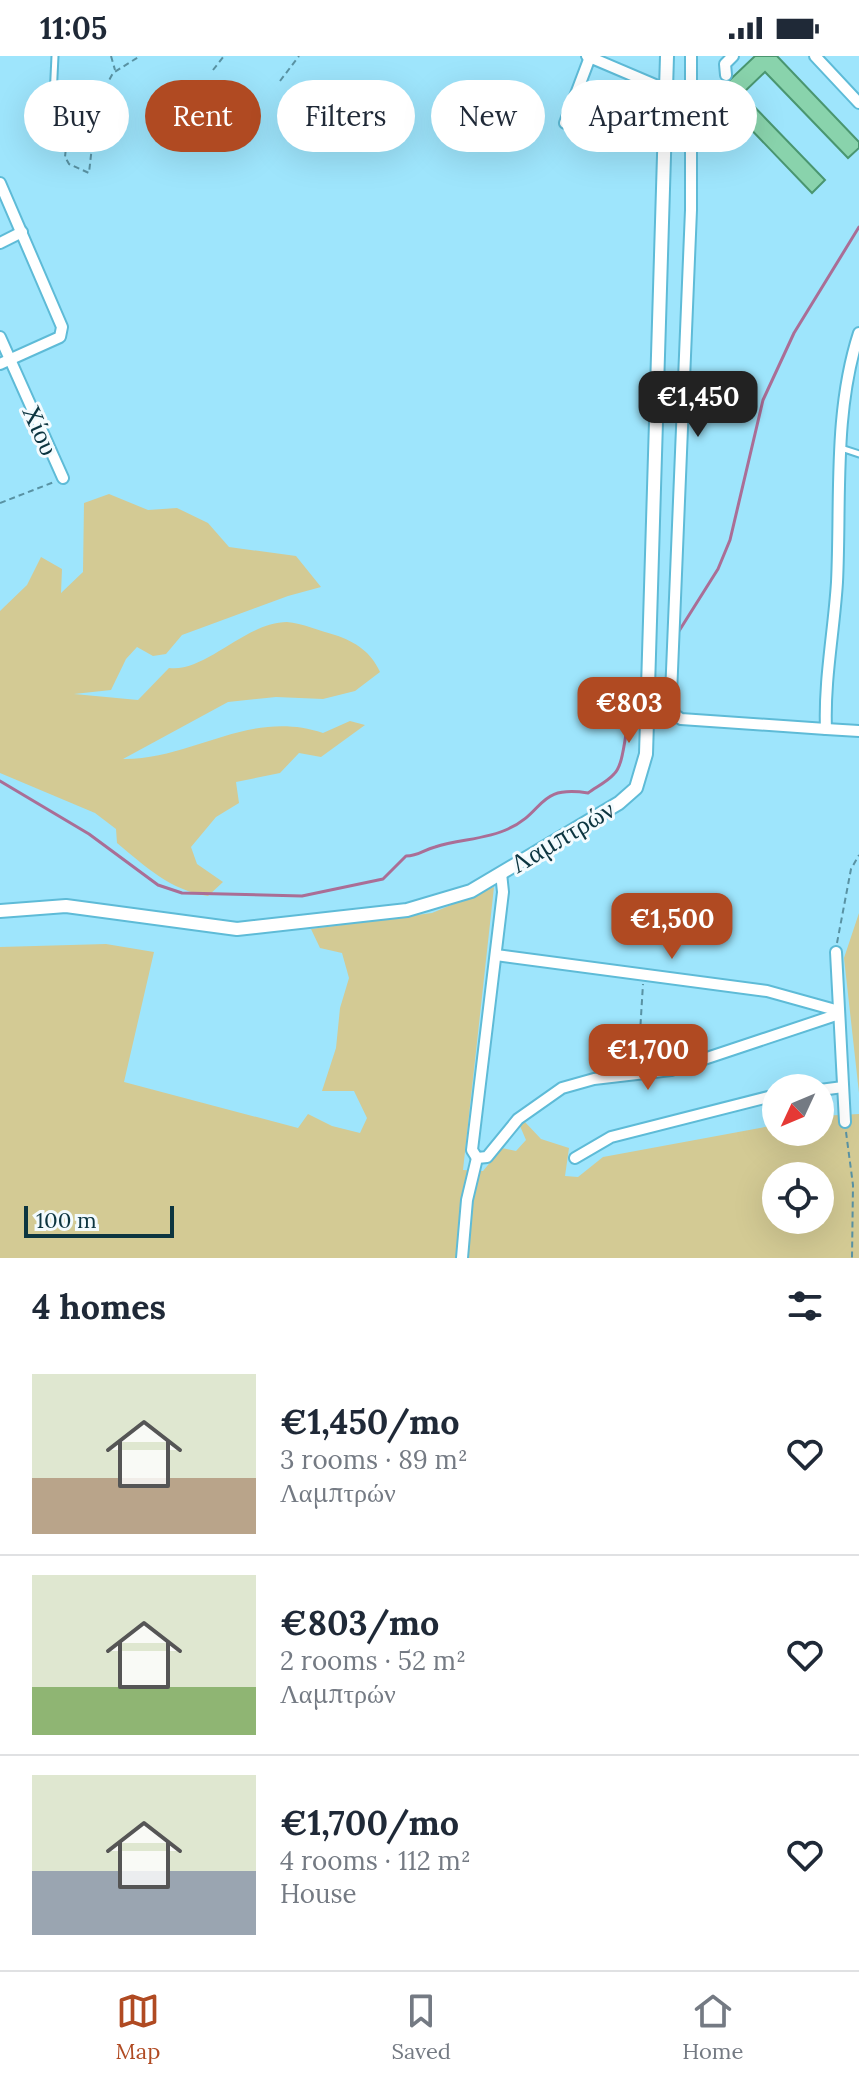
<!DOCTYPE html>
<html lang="en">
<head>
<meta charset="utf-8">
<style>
  :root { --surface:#fff; --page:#f2f2f3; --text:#1f2937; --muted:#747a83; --line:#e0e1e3; --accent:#b04a22 }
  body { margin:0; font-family:Lora,serif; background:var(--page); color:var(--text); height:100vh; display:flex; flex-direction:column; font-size:30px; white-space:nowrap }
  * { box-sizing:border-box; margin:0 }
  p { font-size:26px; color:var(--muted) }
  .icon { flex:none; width:44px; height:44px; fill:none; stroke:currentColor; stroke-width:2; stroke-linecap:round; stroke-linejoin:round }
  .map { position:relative; height:1202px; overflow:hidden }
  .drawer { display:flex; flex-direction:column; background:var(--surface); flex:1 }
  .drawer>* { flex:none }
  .hud { position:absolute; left:24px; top:24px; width:812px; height:72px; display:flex; gap:16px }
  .needle { width:52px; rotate:226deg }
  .buttons { position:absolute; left:762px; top:1018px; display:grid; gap:16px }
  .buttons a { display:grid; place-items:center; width:72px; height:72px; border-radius:50%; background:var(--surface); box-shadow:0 8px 32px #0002; font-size:40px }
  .scale { position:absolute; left:24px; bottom:20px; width:150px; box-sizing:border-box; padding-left:8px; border:4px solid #0c3540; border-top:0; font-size:22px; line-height:28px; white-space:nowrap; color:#0c3540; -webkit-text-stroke:6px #f3fbfe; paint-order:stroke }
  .price { position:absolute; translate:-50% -68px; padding:0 18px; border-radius:16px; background:var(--accent); color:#fff; font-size:26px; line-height:52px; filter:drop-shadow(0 2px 4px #0008) }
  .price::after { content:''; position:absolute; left:50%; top:48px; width:24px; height:18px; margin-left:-12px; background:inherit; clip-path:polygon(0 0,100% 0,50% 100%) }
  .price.selected { background:#222; color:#fff }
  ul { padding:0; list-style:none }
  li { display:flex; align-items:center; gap:24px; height:200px; padding:0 32px }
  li+li { border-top:2px solid var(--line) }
  li span { display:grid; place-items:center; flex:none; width:224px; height:160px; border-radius:0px; color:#555 }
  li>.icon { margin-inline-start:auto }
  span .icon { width:96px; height:96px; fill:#fffc; stroke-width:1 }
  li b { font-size:34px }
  h2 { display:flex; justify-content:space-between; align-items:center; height:96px; padding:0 32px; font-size:34px }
  .pill { padding:0 28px; border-radius:36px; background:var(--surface); box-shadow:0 8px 32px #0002; font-size:28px; line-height:72px }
  .pill.selected { background:var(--accent); color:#fff }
  .status { display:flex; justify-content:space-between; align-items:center; height:56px; padding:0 40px; background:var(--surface); direction:ltr }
  .status svg { height:22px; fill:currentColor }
  .dock { display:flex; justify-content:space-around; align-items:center; height:112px; border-top:2px solid var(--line); background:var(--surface); font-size:22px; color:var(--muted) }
  .dock a { display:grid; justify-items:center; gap:4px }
  .dock .selected { color:var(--accent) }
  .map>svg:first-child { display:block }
</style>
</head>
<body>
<div class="status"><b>11:05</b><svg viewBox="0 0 49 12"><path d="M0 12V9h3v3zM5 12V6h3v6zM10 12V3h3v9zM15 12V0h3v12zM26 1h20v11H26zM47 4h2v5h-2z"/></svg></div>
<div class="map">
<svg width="859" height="1202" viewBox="0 0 859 1202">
  <rect width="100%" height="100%" fill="#9ee5fc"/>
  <!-- green -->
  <g fill="#d3ca94" fill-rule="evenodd">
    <path d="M109 438 148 454 177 452 208 467 229 491 296 500 321 531 288 540 182 579 166 598 153 600 137 591 126 603 111 634 74 638 138 644 169 612C205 617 246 566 287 566 302 567 320 575 335 579 356 586 371 596 380 616L355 635 323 643 276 641 228 646 123 703C192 704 250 652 323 677L350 665 365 669 321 701 299 697 280 717 236 726 239 747 216 761 191 791 197 808 223 826 208 840C170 834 146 811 117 787L116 773 95 757 0 717V555L27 529 41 501 62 513 61 537 83 516 84 447Z"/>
    <path d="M494 831 463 1114 483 1115 502 1092 516 1095 526 1084 520 1070 524 1065 541 1083 569 1092 565 1120 578 1121 603 1101 776 1069V1076H820V1060L859 1058V1202H0V891L106 888 154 896 124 1026 298 1072 308 1058 332 1070 360 1077 367 1062 354 1035H322L336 992 340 952 349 922 342 897 320 892 311 873 432 857ZM776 1120H820V1164H776Z"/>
    <path d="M859 857V1037L844 902Z"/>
  </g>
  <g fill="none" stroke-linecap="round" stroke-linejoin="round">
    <!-- stream -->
    <g stroke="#aa6e96" stroke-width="3">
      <path d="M679 575 718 513 730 484 763 344 794 277 859 171"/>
      <path d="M0 725 89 778 158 829 182 837 302 840 383 823 406 800C419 800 423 794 435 791 458 783 485 784 508 773 546 756 536 729 588 737 596 731 607 726 614 718 628 705 623 653 642 627"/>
    </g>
  </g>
  <!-- building -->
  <path fill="#89d3ac" stroke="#4a9670" stroke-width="2" d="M755 0H777L859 86V92L848 102 765 16 742 38 825 124 812 137 716 37Z"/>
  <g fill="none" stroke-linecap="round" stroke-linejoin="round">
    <defs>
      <g id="service">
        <path d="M53 41 55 0"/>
        <path d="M841 392 859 398"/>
      </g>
      <g id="minor">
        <path d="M587 0 667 34"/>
        <path d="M691 0V154L671 639 674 658 681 663 826 673C824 624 834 575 837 526 841 444 833 357 859 277"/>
        <path d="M815 0 859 47"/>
        <path d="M726 19 725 8 733 0"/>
        <path d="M565 67 590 1"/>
        <path d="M0 127 62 271 60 281 0 308"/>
        <path d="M0 187 22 176"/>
        <path d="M0 281 63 422"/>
        <path d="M826 673 859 675"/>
        <path d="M836 896 845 1066"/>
        <path d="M496 899 767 935 839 955"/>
        <path d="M820 1034 843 1031"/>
        <path d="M477 1102 487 1101 518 1063 562 1032 594 1023 671 1014 839 958"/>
        <path d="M477 1102 472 1094 503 836 501 817"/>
        <path d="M575 1102 611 1081 776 1039"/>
        <path d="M462 1202 467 1144 477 1102"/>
      </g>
      <path id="tertiary" d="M0 855 66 850 237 873 407 854 471 835 619 747 636 732 646 698 667 0"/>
    </defs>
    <!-- service casing -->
    <use href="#service" stroke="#5ebbd7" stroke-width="9"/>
    <!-- minor casing -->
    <use href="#minor" stroke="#5ebbd7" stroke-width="14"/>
    <!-- tertiary casing -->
    <use href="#tertiary" stroke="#5ebbd7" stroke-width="16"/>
    <!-- path -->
    <g stroke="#5992a3" stroke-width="2" stroke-dasharray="6 4" stroke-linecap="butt">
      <path d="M111 0 115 14"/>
      <path d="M213 14 224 0"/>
      <path d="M280 25 299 0"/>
      <path d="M85 69 92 90 89 117 69 108 65 101 66 91 85 69 113 17 140 0"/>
      <path d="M0 447 54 426"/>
      <path d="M837 887 851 813 859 799"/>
      <path d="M638 1009 643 928"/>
      <path d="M846 1076 853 1129 852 1202"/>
    </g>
    <!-- service -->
    <use href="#service" stroke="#fff" stroke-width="5"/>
    <!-- minor -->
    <use href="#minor" stroke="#fff" stroke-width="10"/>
    <!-- tertiary -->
    <use href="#tertiary" stroke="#fff" stroke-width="12"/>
  </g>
  <g text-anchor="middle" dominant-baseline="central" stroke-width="6" stroke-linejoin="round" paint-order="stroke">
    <!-- street labels -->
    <g font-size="26" fill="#0c3540" stroke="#f3fbfe">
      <text transform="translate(41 374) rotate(66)">Χίου</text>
      <text transform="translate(562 780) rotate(-31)">Λαμπτρών</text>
    </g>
  </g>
</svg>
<div class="buttons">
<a><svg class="needle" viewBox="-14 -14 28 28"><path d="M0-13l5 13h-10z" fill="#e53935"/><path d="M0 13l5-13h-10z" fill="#747a83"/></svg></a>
<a><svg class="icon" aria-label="locate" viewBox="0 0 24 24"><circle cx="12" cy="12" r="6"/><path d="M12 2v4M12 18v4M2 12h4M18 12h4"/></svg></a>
</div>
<div class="scale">100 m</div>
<b class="price selected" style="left:698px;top:383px">€1,450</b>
<b class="price" style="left:629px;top:689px">€803</b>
<b class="price" style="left:672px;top:905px">€1,500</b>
<b class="price" style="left:648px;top:1036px">€1,700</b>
<div class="hud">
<a class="pill">Buy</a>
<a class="pill selected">Rent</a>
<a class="pill">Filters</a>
<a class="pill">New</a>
<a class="pill">Apartment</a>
</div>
</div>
<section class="drawer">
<h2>4 homes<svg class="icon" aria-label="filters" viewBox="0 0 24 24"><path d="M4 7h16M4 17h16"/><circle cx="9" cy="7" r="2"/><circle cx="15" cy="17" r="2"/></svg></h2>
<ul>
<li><span style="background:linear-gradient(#dfe7d0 65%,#b9a48a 0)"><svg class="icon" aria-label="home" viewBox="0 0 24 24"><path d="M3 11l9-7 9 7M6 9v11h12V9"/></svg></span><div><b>€1,450/mo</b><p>3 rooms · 89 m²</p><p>Λαμπτρών</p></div><svg class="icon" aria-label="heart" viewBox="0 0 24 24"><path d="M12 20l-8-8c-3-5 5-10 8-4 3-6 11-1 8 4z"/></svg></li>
<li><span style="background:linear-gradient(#dfe7d0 70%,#8fb573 0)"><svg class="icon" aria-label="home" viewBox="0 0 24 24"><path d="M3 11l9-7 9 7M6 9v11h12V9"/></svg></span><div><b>€803/mo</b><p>2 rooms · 52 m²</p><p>Λαμπτρών</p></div><svg class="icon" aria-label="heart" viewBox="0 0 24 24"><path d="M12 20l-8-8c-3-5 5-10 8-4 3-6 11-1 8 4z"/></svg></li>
<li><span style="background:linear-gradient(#dfe7d0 60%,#9aa5b1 0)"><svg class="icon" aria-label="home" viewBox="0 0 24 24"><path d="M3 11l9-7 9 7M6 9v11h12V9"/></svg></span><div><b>€1,700/mo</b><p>4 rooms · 112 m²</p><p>House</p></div><svg class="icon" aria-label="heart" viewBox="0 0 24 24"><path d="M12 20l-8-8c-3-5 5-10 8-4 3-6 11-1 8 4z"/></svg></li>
</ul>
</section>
<nav class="dock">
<a class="selected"><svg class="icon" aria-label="map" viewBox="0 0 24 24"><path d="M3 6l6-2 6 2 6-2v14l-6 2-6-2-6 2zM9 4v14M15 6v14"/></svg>Map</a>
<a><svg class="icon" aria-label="saved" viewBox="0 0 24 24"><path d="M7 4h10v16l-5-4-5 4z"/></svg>Saved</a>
<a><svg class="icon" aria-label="home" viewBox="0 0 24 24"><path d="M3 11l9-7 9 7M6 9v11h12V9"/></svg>Home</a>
</nav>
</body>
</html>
